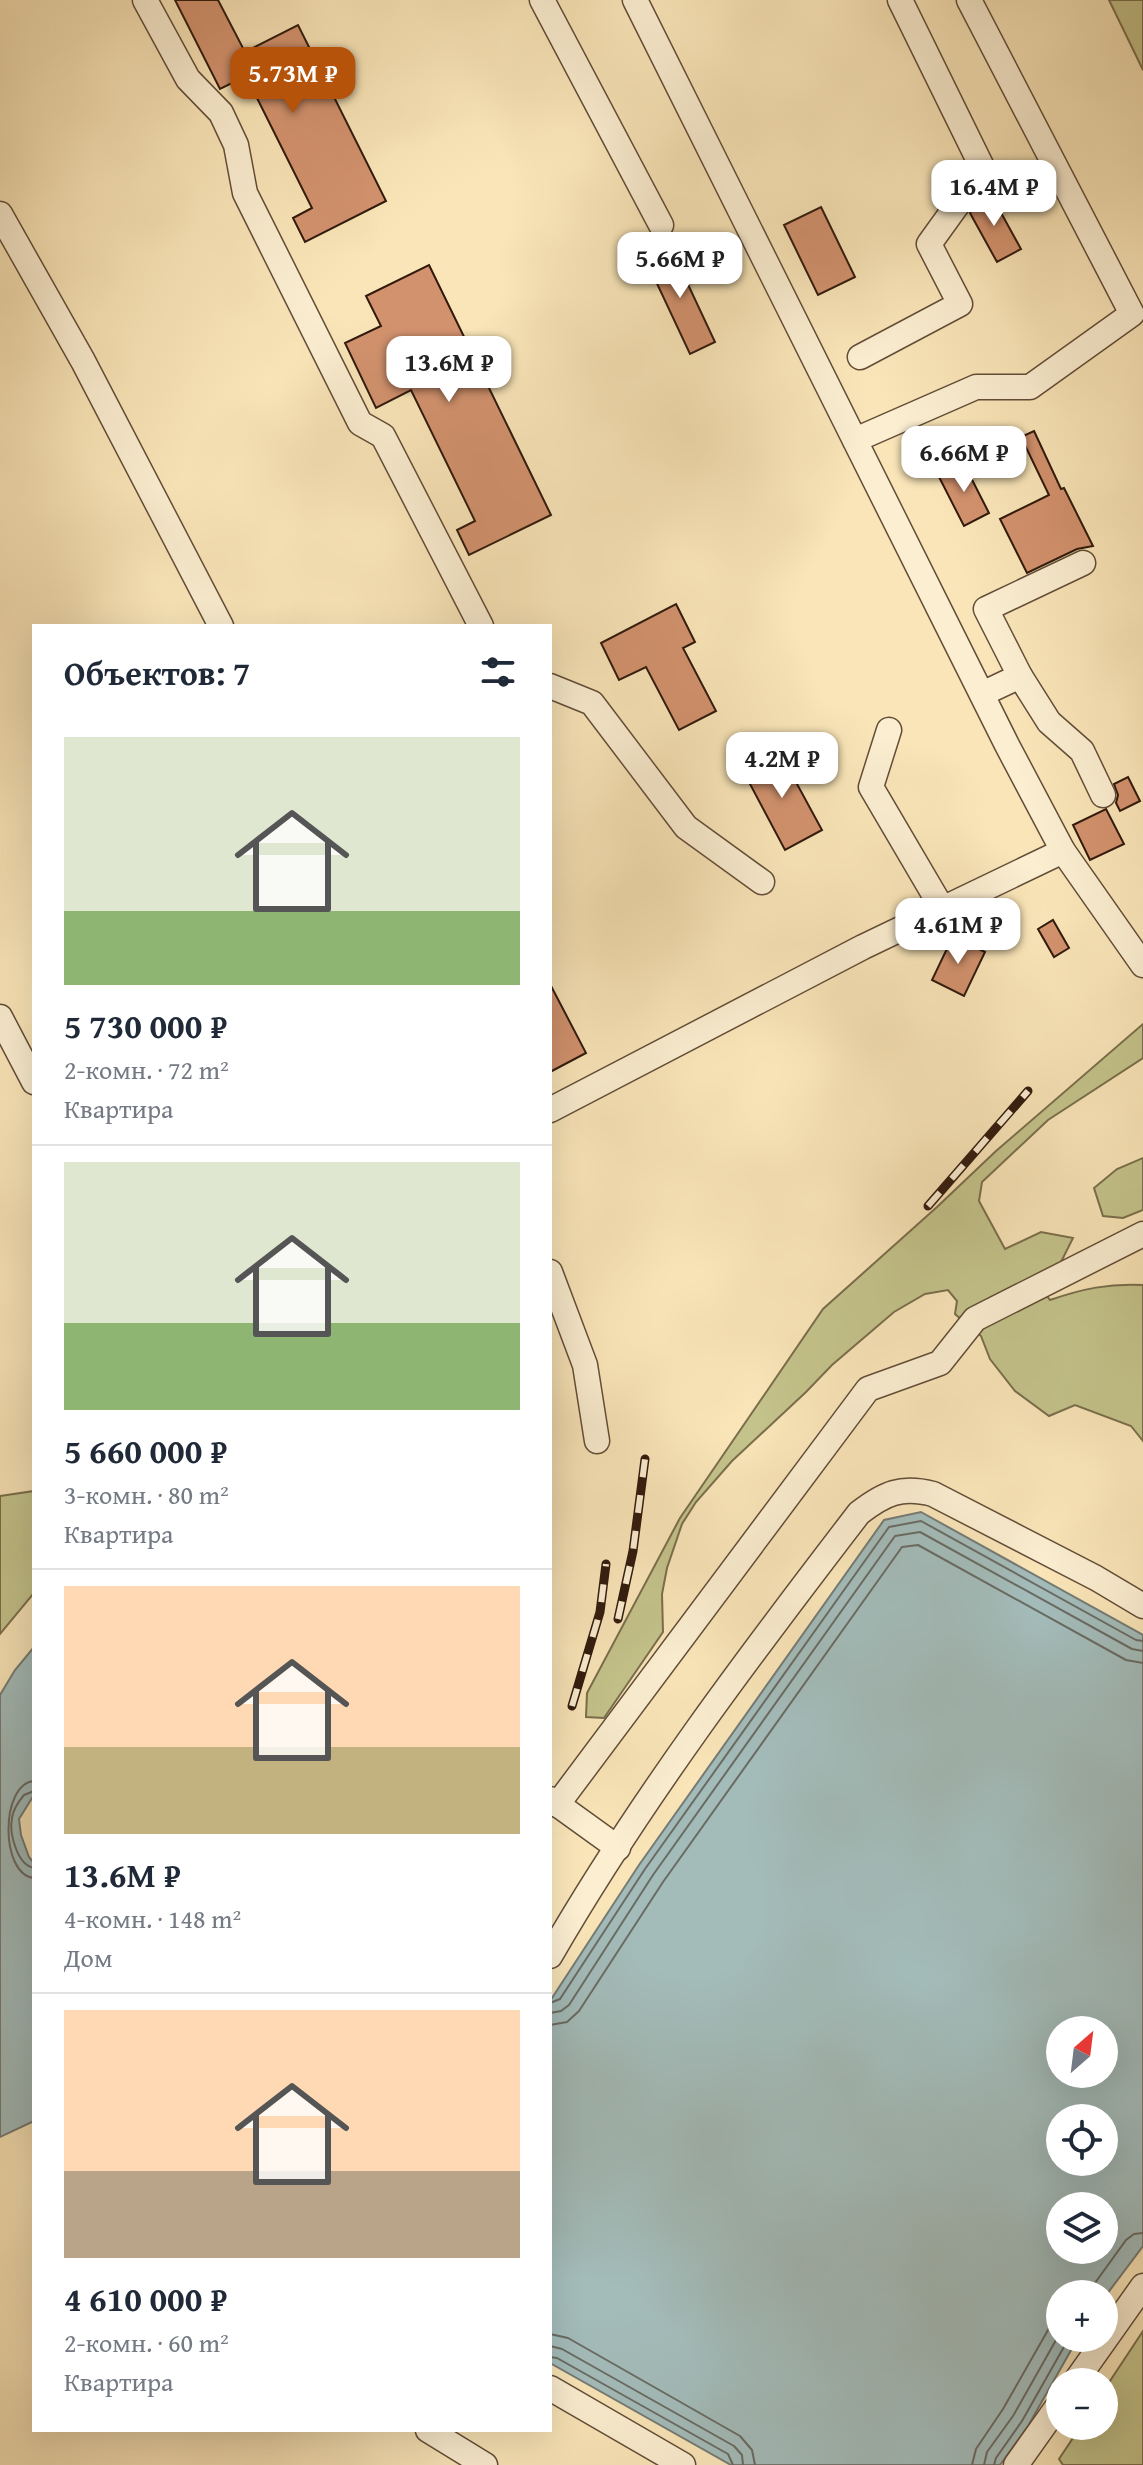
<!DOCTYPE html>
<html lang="ru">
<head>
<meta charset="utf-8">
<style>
  :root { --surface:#fff; --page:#f2f2f3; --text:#1f2937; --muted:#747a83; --line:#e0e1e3; --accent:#b45309 }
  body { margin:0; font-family:"Gentium Book Plus",serif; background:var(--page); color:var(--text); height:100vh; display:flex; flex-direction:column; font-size:30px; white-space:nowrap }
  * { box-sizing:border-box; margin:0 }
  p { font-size:26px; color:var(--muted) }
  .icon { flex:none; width:44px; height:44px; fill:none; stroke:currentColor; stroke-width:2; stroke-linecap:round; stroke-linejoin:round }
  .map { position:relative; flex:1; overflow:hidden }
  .side { position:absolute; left:32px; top:624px; width:520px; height:1808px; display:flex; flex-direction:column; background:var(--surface); border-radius:0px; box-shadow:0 8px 32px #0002 }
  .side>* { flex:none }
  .needle { width:52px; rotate:28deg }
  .tools { position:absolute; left:1046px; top:2016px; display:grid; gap:16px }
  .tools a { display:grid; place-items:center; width:72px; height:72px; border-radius:50%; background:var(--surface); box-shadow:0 8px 32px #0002; font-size:40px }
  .price { position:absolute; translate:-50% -68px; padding:0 18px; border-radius:16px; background:#fff; color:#222; font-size:26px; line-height:52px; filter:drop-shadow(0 2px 4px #0008) }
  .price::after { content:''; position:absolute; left:50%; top:48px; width:24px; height:18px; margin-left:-12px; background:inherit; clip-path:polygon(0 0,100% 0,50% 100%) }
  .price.active { background:var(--accent); color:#fff }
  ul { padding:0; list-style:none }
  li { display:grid; align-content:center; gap:16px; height:424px; padding:0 32px }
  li+li { border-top:2px solid var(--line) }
  li span { display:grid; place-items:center; height:248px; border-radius:0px; color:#555 }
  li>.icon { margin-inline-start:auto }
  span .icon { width:144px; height:144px; fill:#fffc; stroke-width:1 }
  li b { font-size:34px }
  h2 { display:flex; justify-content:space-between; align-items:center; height:96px; padding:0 32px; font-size:34px }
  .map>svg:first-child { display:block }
</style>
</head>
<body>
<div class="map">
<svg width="1143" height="2465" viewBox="0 0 1143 2465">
  <rect width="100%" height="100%" fill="#f9e5b8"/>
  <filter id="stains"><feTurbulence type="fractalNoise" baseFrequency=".0025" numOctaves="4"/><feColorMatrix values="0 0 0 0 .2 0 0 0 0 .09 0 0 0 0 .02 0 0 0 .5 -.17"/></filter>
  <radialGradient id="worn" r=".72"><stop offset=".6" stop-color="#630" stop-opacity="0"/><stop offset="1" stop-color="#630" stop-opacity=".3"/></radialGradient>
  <!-- green -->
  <g fill="#c4c38b" stroke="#7a6e4c" stroke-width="2">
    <path d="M1109 0H1143V70Z"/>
    <path d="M1143 1024V1058L1048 1120 982 1182 979 1201 1005 1249 1041 1232 1073 1238 1058 1268 1042 1289 1050 1300C1082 1289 1109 1283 1143 1285V1441L1131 1426 1075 1405 1049 1416 1015 1391 990 1359 981 1336 955 1314 957 1301 948 1290 925 1294 894 1312 832 1365 806 1392 732 1461 696 1502 682 1524 667 1568 662 1594 663 1632 604 1718 586 1717 587 1693 680 1518 823 1309 937 1207 996 1151Z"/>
    <path d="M1143 1158V1210L1123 1218 1103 1216 1094 1188 1117 1169Z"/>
    <path d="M34 1491V1593L0 1634V1496Z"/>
    <path d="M1143 2331V2465H1063L1059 2459 1081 2426H1104V2390Z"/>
  </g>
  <!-- water -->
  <g fill="#a3bcba" stroke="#757b75" stroke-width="2" fill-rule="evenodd">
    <path d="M921 1512 1143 1635V2246L1104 2298V2294H1060V2338H1078L1028 2426 1000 2465H731L550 2363V2001L639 1865 884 1520ZM1060 2030H1104V2074H1060ZM1060 2118H1104V2162H1060ZM1060 2206H1104V2250H1060Z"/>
    <path d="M34 1647V1795L19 1819 21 1835 29 1857 34 1863V2121L0 2137V1695L15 1670Z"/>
  </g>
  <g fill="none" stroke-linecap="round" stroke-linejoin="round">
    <!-- shore -->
    <g stroke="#6a6b64" stroke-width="2">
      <path d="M34 1781C0 1784 0 1875 34 1878"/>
      <path d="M34 1791 24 1795C19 1801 13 1810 12 1818 9 1833 17 1865 34 1868"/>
      <path d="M550 2003 560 1999 645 1869 889 1527 921 1521 1136 1640 1143 1641"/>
      <path d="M550 2013 561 2011 569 2005 653 1875 895 1536 920 1532 1132 1649 1143 1651"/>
      <path d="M550 2025 567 2022 579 2011 663 1882 902 1547 918 1545 1126 1660 1143 1663"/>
      <path d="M1087 2294 1126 2240 1134 2234 1143 2233"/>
      <path d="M550 2334 568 2338 740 2436 752 2450 755 2465"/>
      <path d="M550 2346 562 2349 734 2446 742 2455 743 2465"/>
      <path d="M550 2357 557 2358 728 2454 733 2465"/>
      <path d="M972 2465 976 2449 1003 2409 1052 2323 1060 2314"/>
      <path d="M984 2465 987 2452 1013 2416 1060 2333"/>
      <path d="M994 2465 996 2458 1022 2421 1069 2338"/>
    </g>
  </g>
  <!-- building -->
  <g fill="#d2926e" stroke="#311a0d" stroke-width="2">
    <path d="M175 0H218L245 52 298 25 386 201 305 242 293 218 312 208 246 76 220 89Z"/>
    <path d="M989 191 1021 249 997 262 970 213 983 195Z"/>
    <path d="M821 207 855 277 818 295 784 225Z"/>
    <path d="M670 246 715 342 690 354 645 258Z"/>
    <path d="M429 265 551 515 469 555 457 530 475 521 411 390 376 408 345 343 381 326 366 296Z"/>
    <path d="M1034 431 1061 489 1064 488 1093 546 1077 549 1027 573 1000 519 1049 495 1021 437Z"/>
    <path d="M963 462 989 513 964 526 938 475Z"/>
    <path d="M676 604 695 642 683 648 716 711 679 730 646 667 619 680 601 643Z"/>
    <path d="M778 749 822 830 785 850 742 769Z"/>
    <path d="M1128 777 1140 801 1120 811 1116 803 1118 795 1114 784Z"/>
    <path d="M1106 809 1124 844 1090 860 1073 825Z"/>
    <path d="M1053 920 1069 948 1054 957 1038 929Z"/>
    <path d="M953 936 985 952 964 996 932 980Z"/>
    <path d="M550 984 586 1053 550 1072Z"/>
  </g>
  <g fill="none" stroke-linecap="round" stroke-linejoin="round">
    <defs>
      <g id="minor">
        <path d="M145 0 188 79 221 113 236 145 245 193 360 423 383 436 481 626"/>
        <path d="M542 0 661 225"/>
        <path d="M635 0 1007 745 1063 851 1143 965"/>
        <path d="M0 214 83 361 221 626"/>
        <path d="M860 357 960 304 929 244 983 169 900 0"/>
        <path d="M855 440 976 387H1030L1132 314 969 0"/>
        <path d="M1020 676 1049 722 1082 751 1103 795"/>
        <path d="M550 686 592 703 686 827 762 882"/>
        <path d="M982 694 1020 676 986 609 1083 563"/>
        <path d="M889 730 871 787 942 908"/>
        <path d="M0 1017 34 1082"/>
        <path d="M550 1110 863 947 1063 851"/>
        <path d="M550 1272 585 1365 597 1441"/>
        <path d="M550 1799 618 1848"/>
        <path d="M557 1805 868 1389 940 1363 975 1319 1143 1234"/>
        <path d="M550 1956C640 1800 750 1655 859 1513 885 1493 901 1486 933 1494L1096 1578 1143 1606"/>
        <path d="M1075 2382 1143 2286"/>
        <path d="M550 2388 683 2465"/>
        <path d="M428 2430 485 2465"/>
        <path d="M1016 2465 1060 2403"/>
      </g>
    </defs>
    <!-- minor casing -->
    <use href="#minor" stroke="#634d38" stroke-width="27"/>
    <!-- minor -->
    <use href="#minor" stroke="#fbeed1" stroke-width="24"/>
    <defs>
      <g id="rail">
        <path d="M928 1206 1028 1091"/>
        <path d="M618 1619 633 1551 645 1459"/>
        <path d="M572 1706 600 1612 606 1564"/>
      </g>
    </defs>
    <!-- rail casing -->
    <use href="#rail" stroke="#311a0d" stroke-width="9"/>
    <!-- rail -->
    <use href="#rail" stroke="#fbeed1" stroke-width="6" stroke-dasharray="18" stroke-linecap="butt"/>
  </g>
  <rect width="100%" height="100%" filter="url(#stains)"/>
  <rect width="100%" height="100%" fill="url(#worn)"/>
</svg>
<div class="tools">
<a><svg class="needle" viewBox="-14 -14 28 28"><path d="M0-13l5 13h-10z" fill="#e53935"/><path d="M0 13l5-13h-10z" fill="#747a83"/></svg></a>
<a><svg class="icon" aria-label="locate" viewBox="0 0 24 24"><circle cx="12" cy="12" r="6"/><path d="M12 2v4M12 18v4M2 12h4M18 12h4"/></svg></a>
<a><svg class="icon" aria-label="layers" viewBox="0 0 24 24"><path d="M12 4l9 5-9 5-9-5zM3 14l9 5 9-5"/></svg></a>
<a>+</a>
<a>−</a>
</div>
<b class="price active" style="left:293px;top:115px">5.73M ₽</b>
<b class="price" style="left:994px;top:228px">16.4M ₽</b>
<b class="price" style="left:680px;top:300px">5.66M ₽</b>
<b class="price" style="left:449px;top:404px">13.6M ₽</b>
<b class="price" style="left:964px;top:494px">6.66M ₽</b>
<b class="price" style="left:782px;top:800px">4.2M ₽</b>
<b class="price" style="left:958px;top:966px">4.61M ₽</b>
<section class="side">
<h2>Объектов: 7<svg class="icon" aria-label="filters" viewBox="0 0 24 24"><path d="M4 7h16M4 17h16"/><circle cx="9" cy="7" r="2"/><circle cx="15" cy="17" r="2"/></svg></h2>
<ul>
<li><span style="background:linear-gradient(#dfe7d0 70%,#8fb573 0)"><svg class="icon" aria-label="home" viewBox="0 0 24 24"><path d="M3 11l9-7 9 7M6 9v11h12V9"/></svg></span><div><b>5 730 000 ₽</b><p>2-комн. · 72 m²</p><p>Квартира</p></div></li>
<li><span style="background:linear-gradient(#dfe7d0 65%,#8fb573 0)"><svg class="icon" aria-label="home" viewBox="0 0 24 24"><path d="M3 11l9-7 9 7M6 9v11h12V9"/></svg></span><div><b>5 660 000 ₽</b><p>3-комн. · 80 m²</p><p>Квартира</p></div></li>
<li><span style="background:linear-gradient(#ffd9b3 65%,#c2b280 0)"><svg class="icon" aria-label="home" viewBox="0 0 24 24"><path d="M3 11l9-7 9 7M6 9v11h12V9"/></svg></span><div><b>13.6M ₽</b><p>4-комн. · 148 m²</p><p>Дом</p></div></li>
<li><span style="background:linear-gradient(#ffd9b3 65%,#b9a48a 0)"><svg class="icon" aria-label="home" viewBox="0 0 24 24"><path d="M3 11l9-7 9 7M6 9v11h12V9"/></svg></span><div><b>4 610 000 ₽</b><p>2-комн. · 60 m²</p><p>Квартира</p></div></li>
</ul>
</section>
</div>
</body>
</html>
